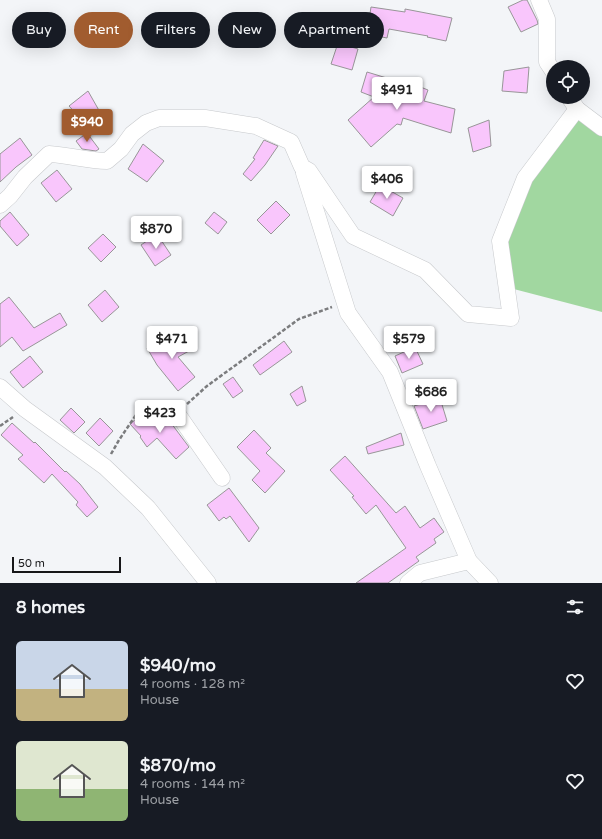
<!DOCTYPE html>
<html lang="en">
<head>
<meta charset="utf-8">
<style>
  :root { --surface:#171b24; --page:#20242c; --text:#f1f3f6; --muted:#9ea1a6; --accent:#a15c2f }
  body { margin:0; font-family:"Varela Round",sans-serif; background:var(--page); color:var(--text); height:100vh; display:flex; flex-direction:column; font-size:15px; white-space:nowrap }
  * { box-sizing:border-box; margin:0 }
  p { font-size:13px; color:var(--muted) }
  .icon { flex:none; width:22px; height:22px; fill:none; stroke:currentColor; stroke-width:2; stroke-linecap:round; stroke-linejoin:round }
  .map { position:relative; height:583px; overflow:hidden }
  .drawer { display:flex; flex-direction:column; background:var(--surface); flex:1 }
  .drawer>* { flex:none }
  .top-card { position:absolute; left:12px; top:12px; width:400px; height:36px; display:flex; gap:8px }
  .controls { position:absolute; left:546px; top:60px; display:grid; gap:8px }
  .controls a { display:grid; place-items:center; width:44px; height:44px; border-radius:50%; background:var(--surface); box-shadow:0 4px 16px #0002; font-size:20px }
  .scale { position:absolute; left:12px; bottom:10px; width:109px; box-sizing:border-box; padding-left:4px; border:2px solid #171719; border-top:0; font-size:11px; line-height:14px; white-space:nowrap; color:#171719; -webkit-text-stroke:3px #f3f5f8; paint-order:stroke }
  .price { position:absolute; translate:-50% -34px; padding:0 9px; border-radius:4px; background:#fff; color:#222; font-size:13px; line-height:26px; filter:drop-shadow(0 1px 2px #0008) }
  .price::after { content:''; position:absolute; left:50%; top:24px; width:12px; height:9px; margin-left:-6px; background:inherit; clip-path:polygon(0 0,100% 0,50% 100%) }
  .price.selected { background:var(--accent); color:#fff }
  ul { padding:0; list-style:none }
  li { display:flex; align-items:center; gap:12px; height:100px; padding:0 16px }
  li span { display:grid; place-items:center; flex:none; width:112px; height:80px; border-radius:6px; color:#555 }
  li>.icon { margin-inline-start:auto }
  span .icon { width:48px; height:48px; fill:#fffc; stroke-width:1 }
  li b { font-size:17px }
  h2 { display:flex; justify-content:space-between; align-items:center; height:48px; padding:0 16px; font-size:17px }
  .pill { padding:0 14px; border-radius:18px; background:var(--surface); box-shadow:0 4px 16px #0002; font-size:14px; line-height:36px }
  .pill.selected { background:var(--accent); color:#fff }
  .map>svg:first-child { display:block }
</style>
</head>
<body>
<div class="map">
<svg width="602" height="583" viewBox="0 0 602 583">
  <rect width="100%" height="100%" fill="#f3f5f8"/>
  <!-- green -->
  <path fill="#a1d7a0" d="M577 109 602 128V312L506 287V241L529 183Z"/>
  <!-- building -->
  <g fill="#f9c6fc" stroke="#989698">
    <path d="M523 0H527L537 20 538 24 521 32 508 7Z"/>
    <path d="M371 7 405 12V9L452 18 446 41 427 37 428 36 389 29 387 38 367 34Z"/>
    <path d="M338 43 358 49 352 70 331 64Z"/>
    <path d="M529 67 527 93 502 91 504 71Z"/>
    <path d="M367 72 390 79 385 93 406 100 413 84 428 90 424 101 455 109 451 133 403 118 401 125 397 124 371 147 348 120 374 97 361 92Z"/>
    <path d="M88 91 105 121 94 133 69 106Z"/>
    <path d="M489 120 491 146 473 152 468 128Z"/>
    <path d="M87 133 99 149 96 151 82 149 76 141Z"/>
    <path d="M20 138 32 155 16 167 0 182V154Z"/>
    <path d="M264 140 278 146 265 165 251 181 243 174 255 159 253 158Z"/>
    <path d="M143 144 164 161 147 182 128 169Z"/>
    <path d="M57 170 72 189 56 202 41 183Z"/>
    <path d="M380 185 403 198 393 216 370 202Z"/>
    <path d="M276 201 290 215 271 234 257 220Z"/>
    <path d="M10 212 29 235 17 246 0 226V221Z"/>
    <path d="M214 212 227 222 218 234 205 223Z"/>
    <path d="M103 234 116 247 101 262 88 248Z"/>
    <path d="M157 234 171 255 155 266 141 245Z"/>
    <path d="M105 290 119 307 102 322 88 305Z"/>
    <path d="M9 297 34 328 60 313 67 325 23 351 12 337 0 347V304Z"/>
    <path d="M178 331 189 351 178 357 195 377 178 391 157 365 147 348Z"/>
    <path d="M284 341 292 352 260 375 253 365Z"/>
    <path d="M415 347 423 364 402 373 395 356Z"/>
    <path d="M30 356 43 372 23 388 10 372Z"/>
    <path d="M233 377 243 391 233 398 223 384Z"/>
    <path d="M302 386 306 401 297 406 290 394Z"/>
    <path d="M440 398 447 421 423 429 414 406Z"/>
    <path d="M71 408 85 422 74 433 60 420Z"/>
    <path d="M146 411 156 423 165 415 189 447 176 459 157 438 147 447 140 437 141 436 130 424Z"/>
    <path d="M100 418 113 431 99 446 86 433Z"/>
    <path d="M12 423 34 443 35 442 65 472 66 471 80 484 98 507 87 517 76 505 78 502 52 474 44 483 18 459 23 455 1 435Z"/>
    <path d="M254 430 271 448 266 453 285 471 265 493 252 480 260 471 237 447Z"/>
    <path d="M401 433 404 445 368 454 366 447Z"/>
    <path d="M345 456 396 513 405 506 420 528 434 518 444 532 434 539 436 543 416 557 419 561 388 583H356L406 548 376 505 366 514 352 497 354 496 330 470Z"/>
    <path d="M229 488 259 528 249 542 230 516 226 519 224 517 219 521 207 505Z"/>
  </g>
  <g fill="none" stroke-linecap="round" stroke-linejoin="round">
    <defs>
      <g id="minor">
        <path d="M539 0 547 19V62L553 71"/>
        <path d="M569 97 577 109 602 128"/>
        <path d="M304 173 348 313 390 372 428 466 469 561 490 583"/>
        <path d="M0 205 10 196 25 177 49 154C69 155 87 161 107 161L121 149 132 134 146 123 159 118H205L256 126 291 142 302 167 309 171 353 236 425 270 468 314 511 318 500 241 525 178 577 109"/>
        <path d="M0 387 25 409 105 467 148 508 208 583"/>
        <path d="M177 413 222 478"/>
        <path d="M408 583 420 573 469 561"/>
      </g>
    </defs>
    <!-- minor casing -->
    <use href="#minor" stroke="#c7c9cc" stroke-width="17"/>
    <!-- path -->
    <g stroke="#7b7c7e" stroke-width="2.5" stroke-dasharray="4 2" stroke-linecap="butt">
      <path d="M187 404 207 386 299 319 332 307"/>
      <path d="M0 426 13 417"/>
      <path d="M111 454 119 440 140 409 164 412"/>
    </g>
    <!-- minor -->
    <use href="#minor" stroke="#fff" stroke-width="16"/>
  </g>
</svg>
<div class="controls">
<a><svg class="icon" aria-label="locate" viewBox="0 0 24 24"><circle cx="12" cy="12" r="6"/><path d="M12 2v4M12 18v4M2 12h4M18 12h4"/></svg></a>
</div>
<div class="scale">50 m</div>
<b class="price" style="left:397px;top:111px">$491</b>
<b class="price selected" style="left:87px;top:143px">$940</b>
<b class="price" style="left:387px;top:200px">$406</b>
<b class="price" style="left:156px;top:250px">$870</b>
<b class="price" style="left:172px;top:360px">$471</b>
<b class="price" style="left:409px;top:360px">$579</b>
<b class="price" style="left:431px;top:413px">$686</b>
<b class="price" style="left:160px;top:434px">$423</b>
<div class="top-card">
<a class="pill">Buy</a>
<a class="pill selected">Rent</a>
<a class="pill">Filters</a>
<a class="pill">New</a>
<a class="pill">Apartment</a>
</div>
</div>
<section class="drawer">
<h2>8 homes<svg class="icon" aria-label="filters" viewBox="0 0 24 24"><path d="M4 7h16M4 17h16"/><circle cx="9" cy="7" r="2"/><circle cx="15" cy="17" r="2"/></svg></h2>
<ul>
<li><span style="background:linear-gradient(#c9d6e8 60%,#c2b280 0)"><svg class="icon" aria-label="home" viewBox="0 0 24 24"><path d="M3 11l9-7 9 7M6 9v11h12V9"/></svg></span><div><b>$940/mo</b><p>4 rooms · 128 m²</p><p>House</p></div><svg class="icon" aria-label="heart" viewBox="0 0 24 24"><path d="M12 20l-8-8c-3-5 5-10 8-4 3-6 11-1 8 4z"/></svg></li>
<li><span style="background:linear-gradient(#dfe7d0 60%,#8fb573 0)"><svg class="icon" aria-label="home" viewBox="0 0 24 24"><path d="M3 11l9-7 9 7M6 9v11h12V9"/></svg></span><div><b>$870/mo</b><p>4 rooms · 144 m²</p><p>House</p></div><svg class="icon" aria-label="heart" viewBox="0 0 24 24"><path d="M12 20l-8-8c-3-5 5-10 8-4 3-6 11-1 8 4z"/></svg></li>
</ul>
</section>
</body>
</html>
